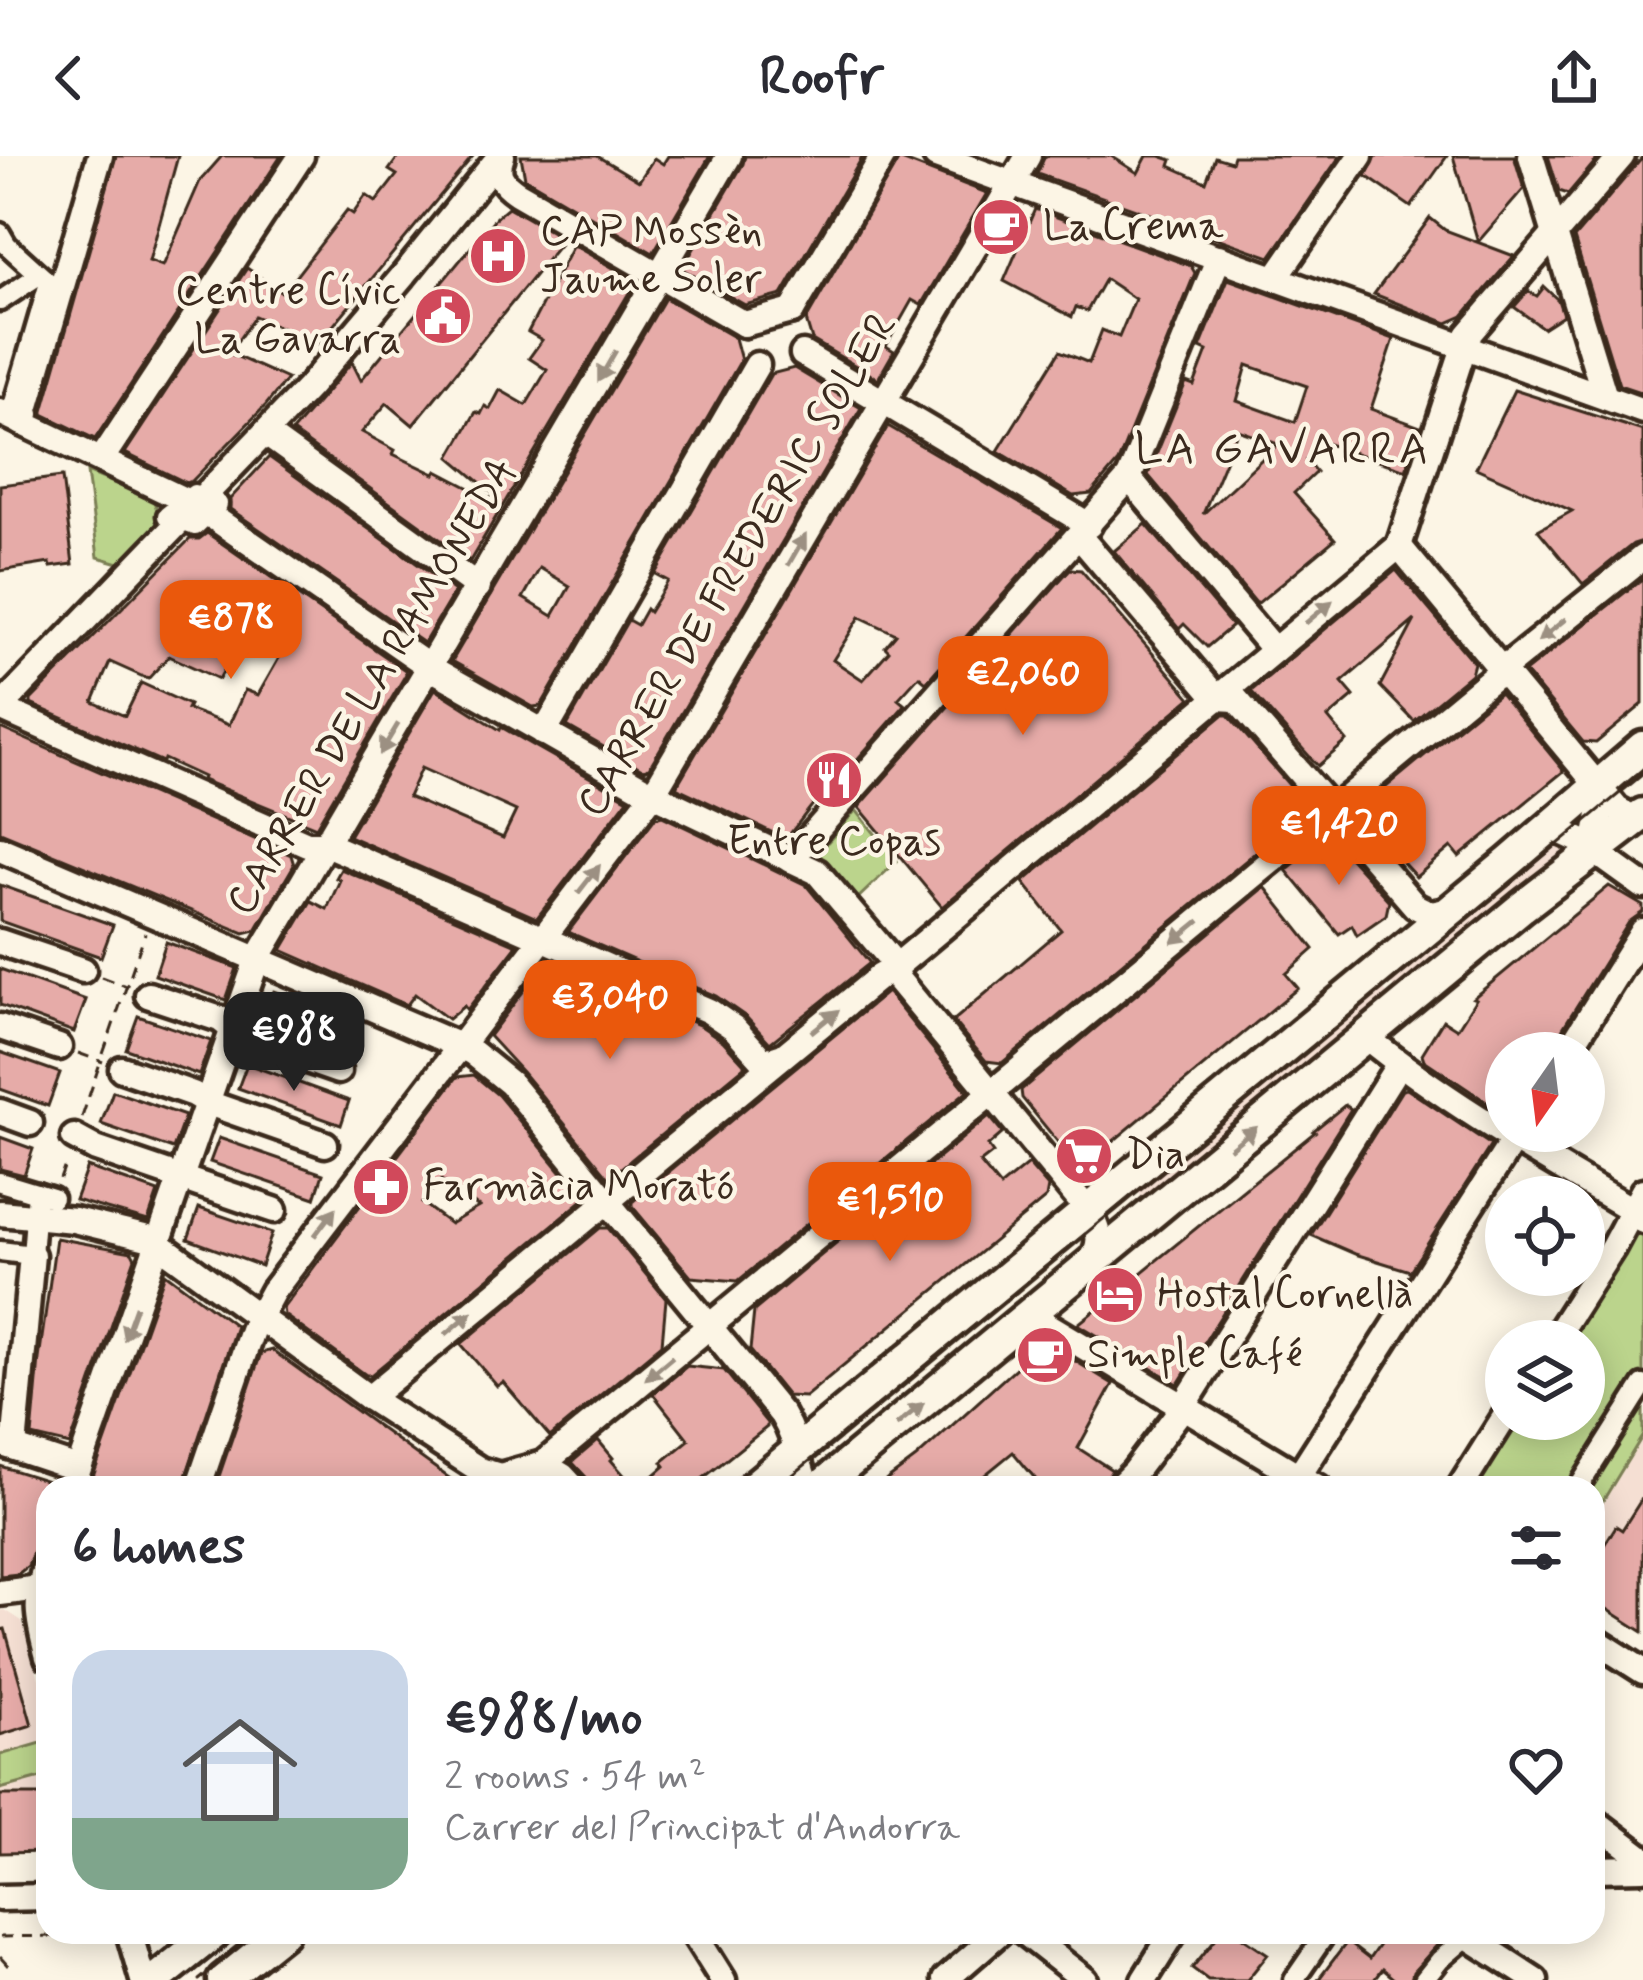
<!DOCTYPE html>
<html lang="en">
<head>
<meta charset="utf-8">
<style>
  :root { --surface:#fff; --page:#f2f2f3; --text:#2b2b33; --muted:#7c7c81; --line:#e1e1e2; --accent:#ea580c }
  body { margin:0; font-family:Mynerve,sans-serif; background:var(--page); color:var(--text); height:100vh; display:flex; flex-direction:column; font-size:45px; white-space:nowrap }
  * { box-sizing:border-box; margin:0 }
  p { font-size:39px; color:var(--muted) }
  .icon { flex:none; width:66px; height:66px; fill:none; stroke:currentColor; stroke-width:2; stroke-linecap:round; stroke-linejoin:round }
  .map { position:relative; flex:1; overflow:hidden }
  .side { position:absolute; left:36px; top:1320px; width:1569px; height:468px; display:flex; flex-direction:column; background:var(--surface); border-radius:36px; box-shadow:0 6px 30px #0003 }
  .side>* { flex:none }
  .needle { width:78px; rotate:194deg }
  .fabs { position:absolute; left:1485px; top:876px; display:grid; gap:24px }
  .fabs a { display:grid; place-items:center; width:120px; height:120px; border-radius:50%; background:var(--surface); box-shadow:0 6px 30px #0003; font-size:60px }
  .price { position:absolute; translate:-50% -102px; padding:0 27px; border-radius:24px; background:var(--accent); color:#fff; font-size:39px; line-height:78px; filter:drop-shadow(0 3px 6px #0008) }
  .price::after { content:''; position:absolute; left:50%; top:72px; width:36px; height:27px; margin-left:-18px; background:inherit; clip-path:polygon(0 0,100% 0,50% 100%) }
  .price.current { background:#222; color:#fff }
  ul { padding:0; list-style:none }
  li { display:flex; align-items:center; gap:36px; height:300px; padding:0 36px }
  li+li { border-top:3px solid var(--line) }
  li span { display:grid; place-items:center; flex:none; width:336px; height:240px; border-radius:36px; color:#555 }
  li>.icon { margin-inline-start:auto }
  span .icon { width:144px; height:144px; fill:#fffc; stroke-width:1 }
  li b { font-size:51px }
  h2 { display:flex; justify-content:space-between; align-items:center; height:144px; padding:0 36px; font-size:51px }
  header { display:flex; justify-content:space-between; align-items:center; height:156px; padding:0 36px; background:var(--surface); font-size:54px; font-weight:800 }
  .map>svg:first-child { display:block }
</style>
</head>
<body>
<header><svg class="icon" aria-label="back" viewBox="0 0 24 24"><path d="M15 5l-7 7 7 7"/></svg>Roofr<svg class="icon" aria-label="share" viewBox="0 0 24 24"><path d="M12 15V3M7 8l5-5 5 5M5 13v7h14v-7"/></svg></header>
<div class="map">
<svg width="1643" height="1824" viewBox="0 0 1643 1824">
  <rect width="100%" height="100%" fill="#fcf5e5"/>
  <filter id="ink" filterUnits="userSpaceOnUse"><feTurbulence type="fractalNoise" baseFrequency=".00833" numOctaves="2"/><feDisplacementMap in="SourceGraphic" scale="24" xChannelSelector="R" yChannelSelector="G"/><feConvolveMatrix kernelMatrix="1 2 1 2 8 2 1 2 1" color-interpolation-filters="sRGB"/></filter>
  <g filter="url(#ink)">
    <!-- built -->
    <g fill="#f5dfd3">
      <path d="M1554 681 1570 700 1401 840 1385 821Z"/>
      <path d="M1378 827 1394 846 1148 1048 1133 1030Z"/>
      <path d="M1643 1279V1467L1593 1444V1361Z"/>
      <path d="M5 1454 22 1465 48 1553V1639H0V1455Z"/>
    </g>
    <!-- green -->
    <g fill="#bbd48c" stroke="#7b7f55" stroke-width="3">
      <path d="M87 316 153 343 163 370 126 409 98 401Z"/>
      <path d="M856 654 897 705 856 744 818 697Z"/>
      <path d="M1636 1070 1643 1076V1279L1593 1361V1332H1469L1513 1263H1584V1185H1563Z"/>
      <path d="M48 1585V1620L0 1633V1599Z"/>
    </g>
    <!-- building -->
    <g fill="#e6aba8" stroke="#3b2a1e" stroke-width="3" fill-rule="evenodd">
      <path d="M116 0H178L149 105 163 110 200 25 222 0H281L95 283 43 258V255Z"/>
      <path d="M399 0H473L318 188 255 160 229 197 287 223 266 249 192 325 187 327 125 297 247 112 283 137 347 54 353 58 366 39 376 46 397 19 389 14Z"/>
      <path d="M521 0H597L639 25 654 2 663 8 668 0H710L653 97 525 22Z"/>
      <path d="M745 0H863L782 139 745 149 682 113 743 8Z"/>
      <path d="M1111 0 1138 17 1147 0H1160L1172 4 1170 10 1206 26 1215 1 1231 6 1233 0H1340L1270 101 1037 18 1045 0Z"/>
      <path d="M1376 0H1447L1411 51 1366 20Z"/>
      <path d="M1453 0H1514L1524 33 1478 86Z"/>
      <path d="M1548 0H1600L1568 38 1559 35Z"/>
      <path d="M1643 1V237L1619 229 1574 82Z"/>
      <path d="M899 3 987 37 921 149 912 144 886 190 894 195 878 223 812 184 806 164Z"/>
      <path d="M508 51 564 83 413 269 387 247 362 276 395 294 393 298 435 318 437 315 491 343 494 338 450 301 476 256 481 258 485 250 490 253 500 234 526 249 547 214 529 202 542 184 528 176 573 89 636 125 470 405 292 276 352 206 361 224 496 61Z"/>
      <path d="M1035 53 1191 110 1195 117 1118 306 1091 338 1073 340 998 295 1060 195 1089 207 1102 174 1119 181 1135 143 1105 123 1087 155 1076 151 1072 161 1004 125Z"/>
      <path d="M1430 62 1445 74 1514 100 1463 160 1447 167 1374 138Z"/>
      <path d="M1228 123 1394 183 1371 253 1420 271 1406 314 1322 286 1306 304 1316 316 1294 337 1335 383 1257 448 1148 319 1186 226 1194 229 1207 195 1200 192ZM1247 209 1307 230 1295 266 1237 245ZM1238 274 1278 288 1203 358Z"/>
      <path d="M1544 131 1558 144 1563 159 1543 172 1514 151 1528 135 1537 140Z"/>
      <path d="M665 142 735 182 741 204 541 550 533 551 452 505ZM540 412 570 430 553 460 523 442Z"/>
      <path d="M794 212 861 252 649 612 644 614 567 570 628 464 637 469 646 453 649 456 668 425 655 418 771 218Z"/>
      <path d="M1514 234 1643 275V385L1633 388 1583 428 1538 374 1572 355 1476 312Z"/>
      <path d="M888 270 1062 372 926 526 919 520 898 543 905 549 817 649 814 647 786 683 676 631ZM860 461 896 478 885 491 889 495 863 524 833 504Z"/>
      <path d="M269 301 455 435 424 487 230 353V343Z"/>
      <path d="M62 321 73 408 51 411 50 407 0 415V329Z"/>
      <path d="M1146 368 1232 470 1207 491 1184 468 1179 473 1114 395Z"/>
      <path d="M207 377 405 514 406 518 316 671 202 624 203 621 164 603 163 606 31 548V544L190 383H199ZM264 444 282 453 268 484 283 495 258 539 245 534 229 569 187 553 189 549 141 527 125 560 93 546 110 506 148 523 169 500 219 523Z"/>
      <path d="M1070 413 1081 414 1191 542 942 751 859 651Z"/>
      <path d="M1396 414 1474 507 1471 518 1414 565 1380 530 1415 464 1342 526 1354 540 1328 562 1347 585 1318 610 1251 535Z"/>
      <path d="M1643 422V548L1596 587 1583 586 1525 516Z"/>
      <path d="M435 533 500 574 501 571 628 643 537 762 349 680ZM421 612 516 655 503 682 408 641Z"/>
      <path d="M1500 537 1564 615 1459 701 1451 691 1416 721 1356 656Z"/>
      <path d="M1223 559H1228L1309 652 1002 907 986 905 953 865 1061 774 1023 726Z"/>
      <path d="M0 572 291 699 294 709 256 774 244 777 0 676Z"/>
      <path d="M662 660 806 729 870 807 770 887 746 861 716 840 568 776 655 662Z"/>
      <path d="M1329 679 1389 745 1386 759 1357 779 1352 769 1339 778 1286 714Z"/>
      <path d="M341 713 517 789 467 854 464 850 448 863 415 838 407 849 282 794 311 745 327 753 340 724 336 722Z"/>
      <path d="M0 729 113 769 101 801 0 765Z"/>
      <path d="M1609 730 1643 750V756L1629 766 1553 888 1551 897H1506V959L1424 904 1422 898 1443 864 1457 873 1476 843 1473 842Z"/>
      <path d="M1265 731 1314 793 1286 818 1298 832 1093 1002 1070 1001 1022 942 1021 934Z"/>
      <path d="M166 786 237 812 226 844 155 819Z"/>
      <path d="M548 803 701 870 723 885 744 908V911L609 1022 523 917 489 880Z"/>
      <path d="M0 813 86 844 74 876 0 849Z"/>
      <path d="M274 835 348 861 336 893 262 867Z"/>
      <path d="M887 836 967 935 738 1125 691 1121 632 1050V1046Z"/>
      <path d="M138 860 211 885 199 919 126 893Z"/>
      <path d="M0 896 60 917 48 950 0 933Z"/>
      <path d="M247 908 349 945 341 969 238 932Z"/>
      <path d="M474 919 498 939 584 1043 371 1219H366L284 1159 283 1152 457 921ZM441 1024 479 1051 450 1068 422 1047Z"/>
      <path d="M1407 933 1491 989 1410 1115 1355 1098 1311 1079 1402 934Z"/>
      <path d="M113 935 185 960 173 993 101 968Z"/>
      <path d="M1345 949 1351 953 1178 1228 1078 1168 1315 976 1313 975Z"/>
      <path d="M989 960 1003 977 988 990 993 997 980 1007 1000 1031 1028 1008 1048 1031 1046 1042 805 1241 787 1240 750 1194 754 1155Z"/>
      <path d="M0 981 33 993 24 1019 0 1013Z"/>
      <path d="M219 982 323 1018 315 1042 210 1006Z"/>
      <path d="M87 1011 158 1036 148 1065 75 1044Z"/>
      <path d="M199 1052 272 1077 261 1110 188 1083Z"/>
      <path d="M600 1072H608L666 1143 662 1188 550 1281 503 1226 497 1230 461 1188Z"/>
      <path d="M56 1082 132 1096 135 1102 70 1289 32 1280 39 1203Z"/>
      <path d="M165 1117 236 1170 182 1332H89Z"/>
      <path d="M272 1194 463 1332H215L261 1197Z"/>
      <path d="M1057 1194 1113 1228 1078 1292 1112 1314 1100 1332H1043L1013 1296 969 1332H876L916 1302 1029 1200Z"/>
      <path d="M687 1210 724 1214 767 1267V1271L691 1332H640L665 1310 662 1306 689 1284 653 1238Z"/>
      <path d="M598 1284 613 1302 611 1304 635 1332 590 1331 586 1321 572 1306Z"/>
      <path d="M0 1310 48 1325V1368L41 1388 33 1396 28 1410 18 1418 0 1420Z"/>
      <path d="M1643 1341V1476L1593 1444V1407L1616 1370 1622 1374Z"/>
      <path d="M5 1473 32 1569 0 1579V1474Z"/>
      <path d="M0 1639H48V1696L0 1697Z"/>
      <path d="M1221 1776H1235L1268 1798 1247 1824H1208L1192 1812Z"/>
      <path d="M1388 1776H1424L1439 1787 1413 1816 1411 1824H1395L1382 1813 1374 1824H1318L1347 1786 1369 1803Z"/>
    </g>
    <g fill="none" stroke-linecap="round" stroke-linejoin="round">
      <defs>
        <g id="pedestrian">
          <path d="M0 77 7 89 49 127 13 250 30 258"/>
          <path d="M0 145 39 119"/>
          <path d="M189 342 167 360 195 370 218 348 194 338"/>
          <path d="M0 1026 53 1042"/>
          <path d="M0 1095 32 1099 37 1037"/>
          <path d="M1578 1332 1643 1229"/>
          <path d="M1294 1824 1327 1776"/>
          <path d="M1424 1824 1440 1804 1468 1780"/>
        </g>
        <g id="minor">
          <path d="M500 0 403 120 308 232 0 552 307 688H326L709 855 734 872 761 902 771 904 780 901"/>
          <path d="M502 0C495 18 502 27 517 37L744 168"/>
          <path d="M936 0 1643 255"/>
          <path d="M1531 0 1605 241"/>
          <path d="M1276 121 1360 0"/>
          <path d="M792 155 883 0"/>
          <path d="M744 168 792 155"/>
          <path d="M803 198 1089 369"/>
          <path d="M0 256 197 350 431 512 653 638 817 716 889 801 899 825 1087 1053C1100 1077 1104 1086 1088 1110"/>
          <path d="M22 267 100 0"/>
          <path d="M266 278 478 431"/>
          <path d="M101 304 301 0"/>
          <path d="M1129 322 1274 494"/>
          <path d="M1079 380 1217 542 1236 543 1415 750 1431 758 1451 754"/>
          <path d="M1399 390 1617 653 1630 660 1642 659"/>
          <path d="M544 577 757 209"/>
          <path d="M1551 671 1579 684 1643 730"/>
          <path d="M0 693 460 890 473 897 510 927 782 1259C799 1287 796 1307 808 1332"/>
          <path d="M1593 696 1604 638"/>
          <path d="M790 704 1129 322 1219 101"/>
          <path d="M0 786 83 814"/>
          <path d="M148 839 220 863 244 882 338 915"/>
          <path d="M0 871 59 891"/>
          <path d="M1366 881C1448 948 1543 1001 1634 1055L1643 1065"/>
          <path d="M1567 897 1643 775"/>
          <path d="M122 913 193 938 208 947 325 988"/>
          <path d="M0 956 30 967"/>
          <path d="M74 981 96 993 274 1054"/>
          <path d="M0 1057 74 1064 152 1083 369 1242 480 1314 500 1320 543 1308 1502 514 1643 401"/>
          <path d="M1031 1159 1319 1332"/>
          <path d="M1553 1185 1613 1091 1643 1035"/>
          <path d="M369 1242 879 821 893 813 1399 390 1468 179 1622 0"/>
          <path d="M0 1287 78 1313"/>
          <path d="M14 1291 32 1099"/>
          <path d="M543 1308 563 1320 574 1332"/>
          <path d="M72 1332 257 804 729 0"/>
          <path d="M198 1332 252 1174 273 1135 653 638 1028 0"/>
          <path d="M1118 1332 1134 1316 1183 1251 1399 908"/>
          <path d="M1291 1332 1519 975"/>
          <path d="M1460 1332 1506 1259"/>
          <path d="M48 1402C34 1443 37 1461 48 1501"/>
          <path d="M0 1437 48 1431"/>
          <path d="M1593 1483 1643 1515"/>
          <path d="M1593 1664 1643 1702"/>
          <path d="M1593 1713 1643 1712"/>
          <path d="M0 1742 48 1741"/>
          <path d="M129 1776 143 1824"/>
          <path d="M693 1776 723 1824"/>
          <path d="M1024 1776 1085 1824"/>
          <path d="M1461 1776 1535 1824"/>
          <path d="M945 1824 1000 1776"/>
          <path d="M1144 1824 1174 1776"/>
        </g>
        <g id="tertiary">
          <path d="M752 1332 1509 706 1643 591"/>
          <path d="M819 1332 1522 751 1643 658"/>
          <path d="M155 1824 215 1776"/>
          <path d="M223 1824 283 1776"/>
        </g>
      </defs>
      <!-- pedestrian casing -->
      <use href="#pedestrian" stroke="#3b2a1e" stroke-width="27"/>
      <!-- minor casing -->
      <use href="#minor" stroke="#3b2a1e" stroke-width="33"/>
      <!-- tertiary casing -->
      <use href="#tertiary" stroke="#3b2a1e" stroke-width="39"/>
      <!-- path -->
      <g stroke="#3b2a1e" stroke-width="3" stroke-dasharray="12 9" stroke-linecap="butt">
        <path d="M101 821 126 830"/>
        <path d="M78 897 103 906"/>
        <path d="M103 898 145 777"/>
        <path d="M82 961 100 907"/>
        <path d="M60 1023 67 1004"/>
        <path d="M0 1781 106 1779"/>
        <path d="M0 1801 10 1812"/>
      </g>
      <!-- pedestrian -->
      <use href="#pedestrian" stroke="#fcf5e5" stroke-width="18"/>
      <!-- minor -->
      <use href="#minor" stroke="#fcf5e5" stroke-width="24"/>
      <!-- tertiary -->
      <use href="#tertiary" stroke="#fcf5e5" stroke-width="30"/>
      <!-- tram -->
      <g stroke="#3b2a1e" stroke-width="3">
        <path d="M777 1332 1643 618"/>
        <path d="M199 1824 258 1776"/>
      </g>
    </g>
    <!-- one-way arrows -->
    <defs><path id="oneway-solid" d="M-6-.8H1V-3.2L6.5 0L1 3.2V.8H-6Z" transform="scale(3)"/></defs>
    <g fill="#9c9082">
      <use href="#oneway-solid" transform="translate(607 210) rotate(120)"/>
      <use href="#oneway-solid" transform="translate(797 394) rotate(-60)"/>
      <use href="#oneway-solid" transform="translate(1319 456) rotate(-40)"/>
      <use href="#oneway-solid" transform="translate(1552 474) rotate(141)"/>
      <use href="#oneway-solid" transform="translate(389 583) rotate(121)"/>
      <use href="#oneway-solid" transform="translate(589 723) rotate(-52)"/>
      <use href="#oneway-solid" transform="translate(1186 776) rotate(141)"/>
      <use href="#oneway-solid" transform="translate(825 865) rotate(-39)"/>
      <use href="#oneway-solid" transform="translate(1243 982) rotate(-39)"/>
      <use href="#oneway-solid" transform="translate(325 1066) rotate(-53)"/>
      <use href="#oneway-solid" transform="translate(130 1167) rotate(110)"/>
      <use href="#oneway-solid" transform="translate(459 1167) rotate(-40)"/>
      <use href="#oneway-solid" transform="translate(659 1212) rotate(140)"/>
      <use href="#oneway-solid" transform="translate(910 1258) rotate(-39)"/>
    </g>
  </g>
  <!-- icons -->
  <defs>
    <symbol id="cafe-disc" viewBox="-11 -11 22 22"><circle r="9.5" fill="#d1495b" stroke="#fcf5e5"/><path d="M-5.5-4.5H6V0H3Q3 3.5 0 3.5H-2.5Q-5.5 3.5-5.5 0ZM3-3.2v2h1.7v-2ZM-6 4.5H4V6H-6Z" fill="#fff"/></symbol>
    <symbol id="hospital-disc" viewBox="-11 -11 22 22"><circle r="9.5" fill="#d1495b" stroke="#fcf5e5"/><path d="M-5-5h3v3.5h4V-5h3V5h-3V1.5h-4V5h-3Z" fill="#fff"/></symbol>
    <symbol id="civic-disc" viewBox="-11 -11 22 22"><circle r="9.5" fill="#d1495b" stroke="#fcf5e5"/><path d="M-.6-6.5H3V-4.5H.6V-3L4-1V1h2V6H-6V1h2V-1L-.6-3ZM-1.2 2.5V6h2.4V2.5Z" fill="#fff"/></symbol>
    <symbol id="restaurant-disc" viewBox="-11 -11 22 22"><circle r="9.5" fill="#d1495b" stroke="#fcf5e5"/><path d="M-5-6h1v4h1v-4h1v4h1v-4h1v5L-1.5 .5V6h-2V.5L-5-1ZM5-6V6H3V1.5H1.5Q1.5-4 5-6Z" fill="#fff"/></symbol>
    <symbol id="supermarket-disc" viewBox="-11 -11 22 22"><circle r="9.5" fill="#d1495b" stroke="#fcf5e5"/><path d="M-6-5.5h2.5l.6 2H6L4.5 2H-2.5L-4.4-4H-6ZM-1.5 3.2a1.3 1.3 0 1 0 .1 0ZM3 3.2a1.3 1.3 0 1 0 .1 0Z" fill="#fff"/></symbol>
    <symbol id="pharmacy-disc" viewBox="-11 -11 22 22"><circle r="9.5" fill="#d1495b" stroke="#fcf5e5"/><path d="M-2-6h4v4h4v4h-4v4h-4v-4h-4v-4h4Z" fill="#fff"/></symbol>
    <symbol id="hotel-disc" viewBox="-11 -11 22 22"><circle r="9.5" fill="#d1495b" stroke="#fcf5e5"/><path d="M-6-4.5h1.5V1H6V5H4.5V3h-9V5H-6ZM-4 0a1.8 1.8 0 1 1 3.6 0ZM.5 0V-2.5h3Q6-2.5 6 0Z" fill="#fff"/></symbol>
  </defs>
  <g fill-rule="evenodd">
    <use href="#cafe-disc" x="968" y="38" width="66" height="66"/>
    <use href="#hospital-disc" x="465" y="67" width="66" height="66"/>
    <use href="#civic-disc" x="410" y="127" width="66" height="66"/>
    <use href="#restaurant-disc" x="801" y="591" width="66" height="66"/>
    <use href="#supermarket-disc" x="1051" y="967" width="66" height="66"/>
    <use href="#pharmacy-disc" x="348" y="998" width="66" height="66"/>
    <use href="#hotel-disc" x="1082" y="1106" width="66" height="66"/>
    <use href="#cafe-disc" x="1012" y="1166" width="66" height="66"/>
  </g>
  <g text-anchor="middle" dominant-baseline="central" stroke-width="9" stroke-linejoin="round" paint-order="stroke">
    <!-- poi labels -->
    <g font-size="42" fill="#3b2a1e" stroke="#fcf5e5" text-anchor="start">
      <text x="1043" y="71">La Crema</text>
      <text x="540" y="76">CAP Mossèn<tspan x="540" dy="48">Jaume Soler</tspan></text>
      <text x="401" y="136" text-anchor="end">Centre Cívic<tspan x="401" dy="48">La Gavarra</tspan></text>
      <text x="834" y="686" text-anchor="middle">Entre Copas</text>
      <text x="1126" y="1000">Dia</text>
      <text x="423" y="1031">Farmàcia Morató</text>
      <text x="1157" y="1139">Hostal Cornellà</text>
      <text x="1087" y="1199">Simple Café</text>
    </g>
    <!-- street labels -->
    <g font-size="42" fill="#3b2a1e" stroke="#fcf5e5">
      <text transform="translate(738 409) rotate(-59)">CARRER DE FREDERIC SOLER</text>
      <text transform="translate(373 531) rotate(-59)">CARRER DE LA RAMONEDA</text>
    </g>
    <!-- neighbourhood labels -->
    <g font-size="45" letter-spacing="3" fill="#3b2a1e" stroke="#fcf5e5">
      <text x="1283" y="294">LA GAVARRA</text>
    </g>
  </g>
</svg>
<div class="fabs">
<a><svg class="needle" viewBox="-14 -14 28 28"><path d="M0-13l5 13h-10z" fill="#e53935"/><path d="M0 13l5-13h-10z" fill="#7c7c81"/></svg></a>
<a><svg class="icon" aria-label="locate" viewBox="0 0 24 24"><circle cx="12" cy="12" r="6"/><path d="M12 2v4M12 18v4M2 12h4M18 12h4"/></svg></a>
<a><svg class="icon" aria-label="layers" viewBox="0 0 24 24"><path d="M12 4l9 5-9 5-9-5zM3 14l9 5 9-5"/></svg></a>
</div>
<b class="price" style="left:231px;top:526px">€878</b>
<b class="price" style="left:1023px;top:582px">€2,060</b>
<b class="price" style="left:1339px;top:732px">€1,420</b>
<b class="price" style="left:610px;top:906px">€3,040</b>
<b class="price current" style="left:294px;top:938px">€988</b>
<b class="price" style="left:890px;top:1108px">€1,510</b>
<section class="side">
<h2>6 homes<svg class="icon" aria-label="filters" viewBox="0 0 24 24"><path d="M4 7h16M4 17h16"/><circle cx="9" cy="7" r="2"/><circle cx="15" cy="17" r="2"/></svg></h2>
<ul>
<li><span style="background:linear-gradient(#c9d6e8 70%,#7fa58c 0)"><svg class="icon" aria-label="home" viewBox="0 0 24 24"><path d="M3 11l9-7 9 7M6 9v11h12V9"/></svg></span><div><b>€988/mo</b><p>2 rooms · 54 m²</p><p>Carrer del Principat d'Andorra</p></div><svg class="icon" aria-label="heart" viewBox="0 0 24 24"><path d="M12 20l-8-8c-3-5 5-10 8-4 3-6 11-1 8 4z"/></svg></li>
</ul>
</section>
</div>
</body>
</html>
